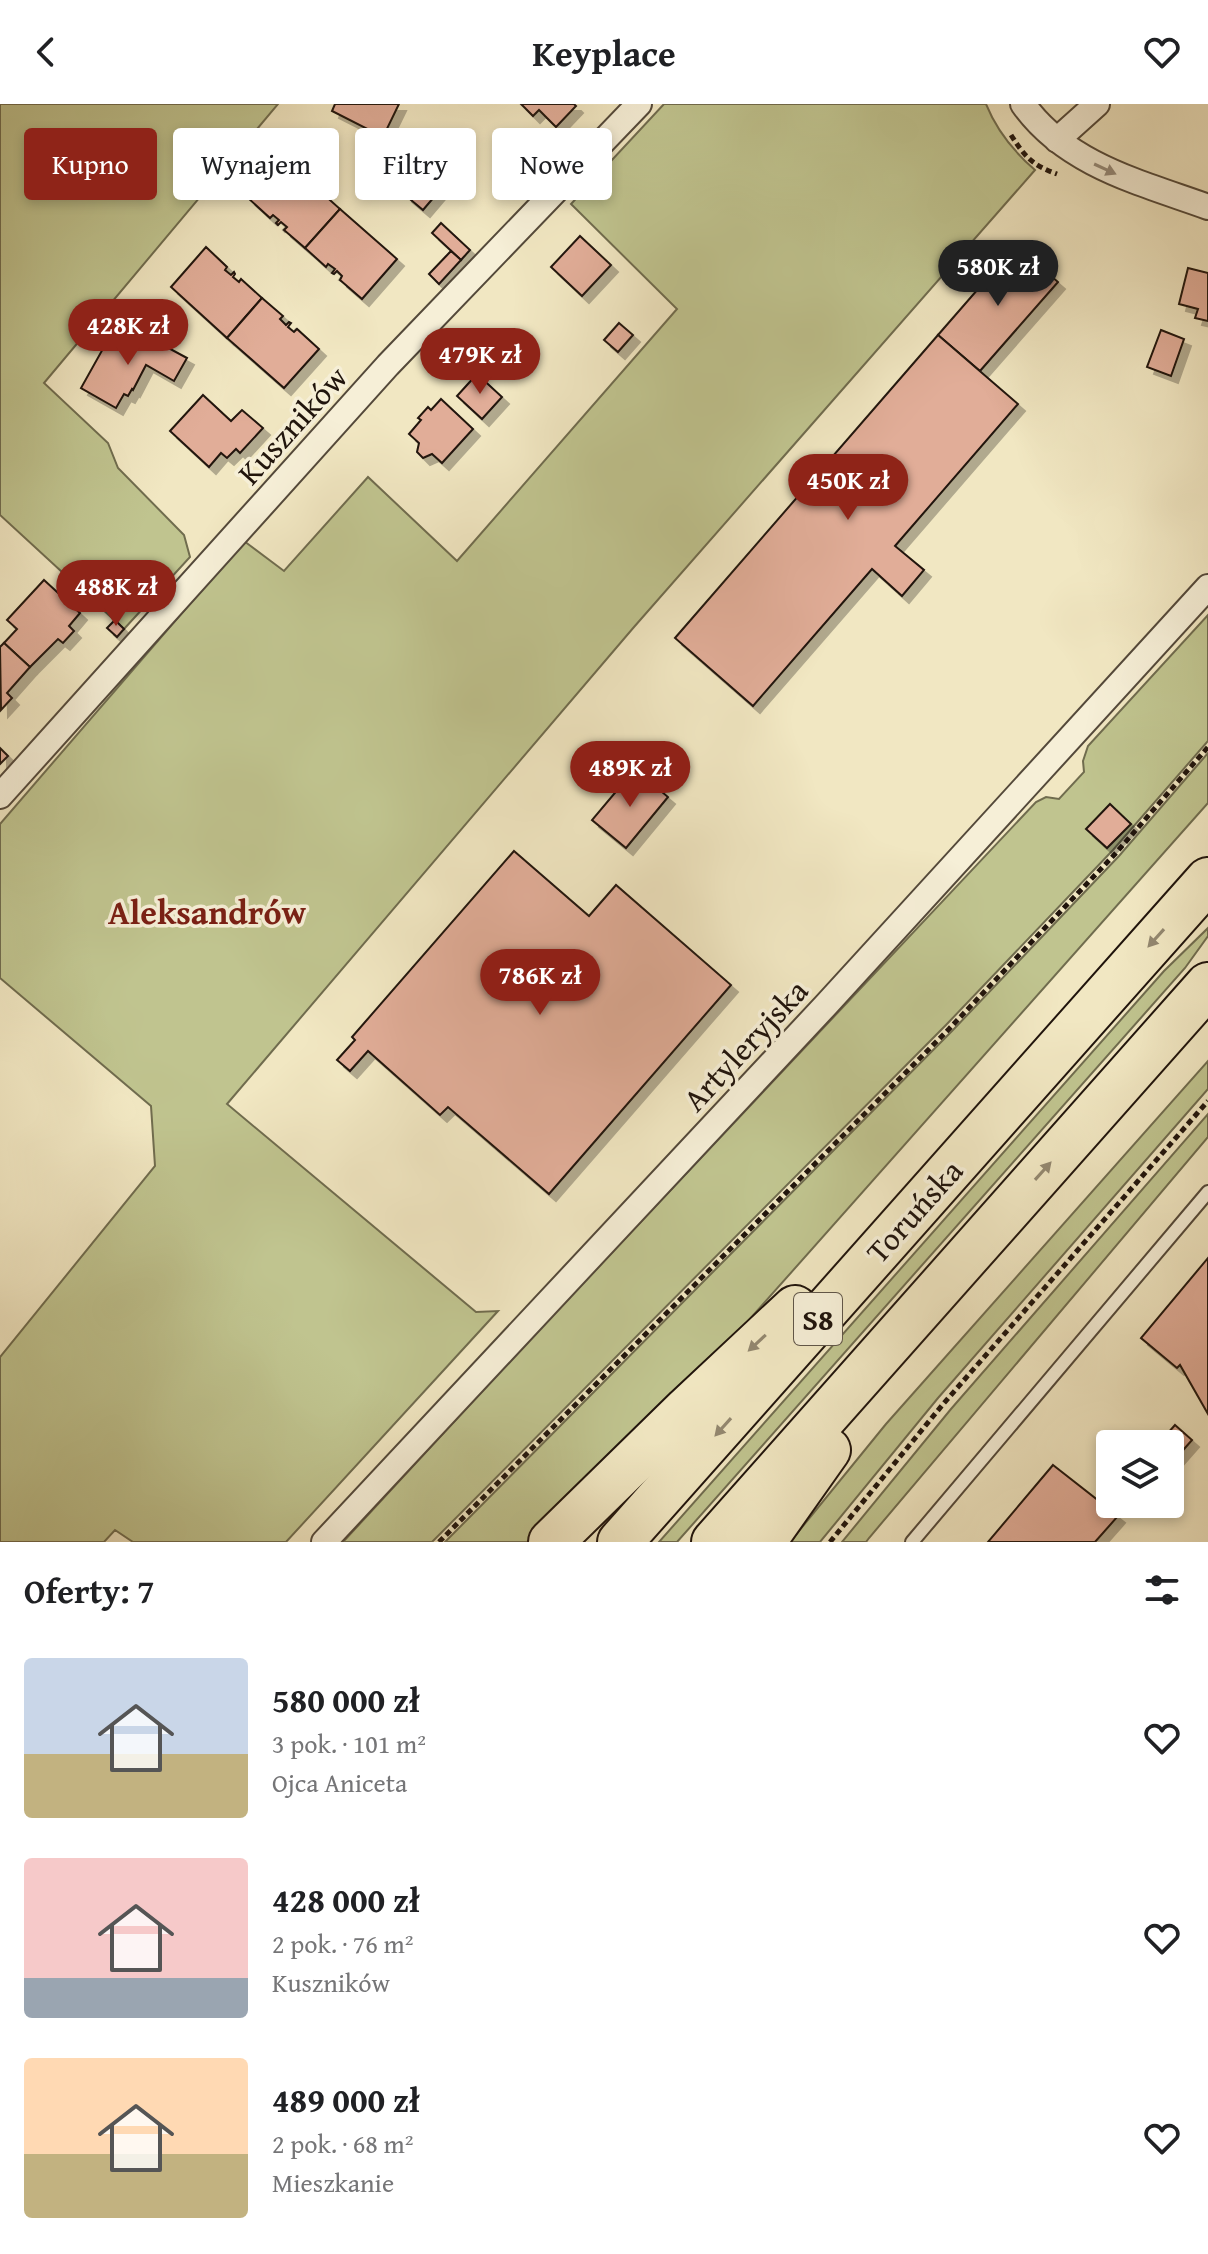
<!DOCTYPE html>
<html lang="pl">
<head>
<meta charset="utf-8">
<style>
  :root { --surface:#fff; --page:#f6f6f6; --text:#202124; --muted:#757577; --accent:#8f2418 }
  body { margin:0; font-family:"Gentium Book Plus",serif; background:var(--page); color:var(--text); height:100vh; display:flex; flex-direction:column; font-size:30px; white-space:nowrap }
  * { box-sizing:border-box; margin:0 }
  p { font-size:26px; color:var(--muted) }
  .icon { flex:none; width:44px; height:44px; fill:none; stroke:currentColor; stroke-width:2; stroke-linecap:round; stroke-linejoin:round }
  .map { position:relative; height:1438px; overflow:hidden }
  .panel { display:flex; flex-direction:column; background:var(--surface); flex:1 }
  .panel>* { flex:none }
  .hud { position:absolute; left:24px; top:24px; width:800px; height:72px; display:flex; gap:16px }
  .fabs { position:absolute; left:1096px; top:1326px; display:grid; gap:16px }
  .fabs a { display:grid; place-items:center; width:88px; height:88px; border-radius:8px; background:var(--surface); box-shadow:0 4px 12px #0003; font-size:40px }
  .price { position:absolute; translate:-50% -68px; padding:0 18px; border-radius:28px; background:var(--accent); color:#fff; font-size:26px; line-height:52px; filter:drop-shadow(0 2px 4px #0008) }
  .price::after { content:''; position:absolute; left:50%; top:48px; width:24px; height:18px; margin-left:-12px; background:inherit; clip-path:polygon(0 0,100% 0,50% 100%) }
  .price.current { background:#222; color:#fff }
  ul { padding:0; list-style:none }
  li { display:flex; align-items:center; gap:24px; height:200px; padding:0 24px }
  li span { display:grid; place-items:center; flex:none; width:224px; height:160px; border-radius:8px; color:#555 }
  li>.icon { margin-inline-start:auto }
  span .icon { width:96px; height:96px; fill:#fffc; stroke-width:1 }
  li b { font-size:34px }
  h2 { display:flex; justify-content:space-between; align-items:center; height:96px; padding:0 24px; font-size:34px }
  .tag { padding:0 28px; border-radius:8px; background:var(--surface); box-shadow:0 4px 12px #0003; font-size:28px; line-height:72px }
  .tag.current { background:var(--accent); color:#fff }
  header { display:flex; justify-content:space-between; align-items:center; height:104px; padding:0 24px; background:var(--surface); font-size:36px; font-weight:700 }
  .map>svg:first-child { display:block }
</style>
</head>
<body>
<header><svg class="icon" aria-label="back" viewBox="0 0 24 24"><path d="M15 5l-7 7 7 7"/></svg>Keyplace<svg class="icon" aria-label="heart" viewBox="0 0 24 24"><path d="M12 20l-8-8c-3-5 5-10 8-4 3-6 11-1 8 4z"/></svg></header>
<div class="map">
<svg width="1208" height="1438" viewBox="0 0 1208 1438">
  <defs>
    <filter id="shadow"><feDropShadow dx="7" dy="7" stdDeviation="0" flood-color="#0004"/></filter>
  </defs>
  <rect width="100%" height="100%" fill="#f1e7c2"/>
  <filter id="stains"><feTurbulence type="fractalNoise" baseFrequency=".0025" numOctaves="4"/><feColorMatrix values="0 0 0 0 .2 0 0 0 0 .09 0 0 0 0 .02 0 0 0 .5 -.17"/></filter>
  <radialGradient id="worn" r=".72"><stop offset=".6" stop-color="#630" stop-opacity="0"/><stop offset="1" stop-color="#630" stop-opacity=".3"/></radialGradient>
  <!-- green -->
  <g fill="#c0c48f" stroke="#706c4e" stroke-width="2">
    <path d="M0 0H278L44 279 108 339 118 364 184 431 190 453 124 525 0 411Z"/>
    <path d="M664 0H986C997 27 1013 47 1035 66L634 523 227 1000 476 1208 498 1207 286 1438H133L115 1426 104 1438H0V1253L155 1062 151 1002 0 874V720L244 437 284 467 368 373 457 457 677 205 571 100Z"/>
    <path d="M1208 511V637L1113 746 946 921 432 1438H343L523 1243 1036 698 1046 693 1059 695 1084 668 1083 657 1088 642Z"/>
    <path d="M1208 649V699L741 1225 527 1438H445L952 927 1119 752Z"/>
    <path d="M1208 824V832L1185 864 677 1438H659L1164 867Z"/>
    <path d="M1208 957V985L938 1294 820 1438H790L886 1320Z"/>
    <path d="M1208 1010V1033L869 1434 866 1438H842L951 1305Z"/>
  </g>
  <!-- building -->
  <g fill="#e1ad98" stroke="#20140c" stroke-width="2" filter="url(#shadow)">
    <path d="M335 0H399L383 33 332 7Z"/>
    <path d="M521 0H574L576 2 556 23 539 6 533 12Z"/>
    <path d="M283 54 340 105 305 144 284 126 287 123 281 118 278 121 276 119 279 116 273 111 270 114 248 94Z"/>
    <path d="M422 71 440 86 423 106 405 91Z"/>
    <path d="M340 105 397 155 362 195 340 176 342 172 337 167 334 170 332 169 335 165 328 160 326 163 305 144Z"/>
    <path d="M441 119 470 146 461 156 432 129Z"/>
    <path d="M580 132 611 161 582 192 551 163Z"/>
    <path d="M1019 138 1031 149 1028 152 1058 178 980 267 938 231Z"/>
    <path d="M206 143 227 163 225 166 231 171 234 168 235 170 233 173 239 178 241 175 262 194 227 234 171 183Z"/>
    <path d="M451 147 461 156 439 180 429 170Z"/>
    <path d="M1188 164 1208 169V217L1195 214 1198 205 1179 200Z"/>
    <path d="M262 194 283 212 280 215 286 221 289 218 291 219 288 223 294 228 297 225 319 245 284 284 227 234Z"/>
    <path d="M619 219 633 231 618 248 604 236Z"/>
    <path d="M114 225 147 244 152 235 187 254 174 277 146 261 133 286 132 285 128 292 124 290 116 304 81 284Z"/>
    <path d="M1161 226 1184 235 1171 272 1147 263Z"/>
    <path d="M938 231 1018 300 895 442 924 466 902 492 872 465 753 602 675 534Z"/>
    <path d="M477 270 502 293 482 315 457 292Z"/>
    <path d="M203 291 231 317 242 306 263 324 240 349 236 345 227 354 221 349 209 363 170 327Z"/>
    <path d="M441 295 473 325 442 359 432 350 423 354 417 348 419 339 409 330 421 316 418 314 428 303 431 306Z"/>
    <path d="M44 476 80 509 69 522 74 527 63 539 58 535 30 563 4 539 17 525 7 516Z"/>
    <path d="M115 516 124 525 117 533 107 524Z"/>
    <path d="M4 539 30 563 7 589 12 594 1 606 0 543Z"/>
    <path d="M0 644 8 652 0 660Z"/>
    <path d="M635 665 668 693 626 744 592 716Z"/>
    <path d="M1110 700 1131 720 1107 744 1086 725Z"/>
    <path d="M514 747 589 812 616 781 731 881 549 1090 448 1003 440 1011 368 947 350 967 337 956 355 936 352 933Z"/>
    <path d="M1208 1154V1310L1180 1261 1177 1264 1141 1234Z"/>
    <path d="M1175 1321 1192 1336 1170 1361V1340H1140L1150 1329 1160 1338Z"/>
    <path d="M1053 1361 1118 1412 1095 1438H988Z"/>
  </g>
  <g fill="none" stroke-linecap="round" stroke-linejoin="round">
    <defs>
      <path id="lane" d="M912 1438 1208 1088"/>
      <g id="street">
        <path d="M1023 0C1066 61 1142 79 1208 103"/>
        <path d="M1057 36 1097 0"/>
        <path d="M0 692 388 261 639 0"/>
        <path d="M324 1438 826 901 1208 483"/>
      </g>
      <g id="highway">
        <path d="M551 1438 687 1305 795 1204"/>
        <path d="M620 1438 1208 776"/>
        <path d="M714 1438 1208 881"/>
        <path d="M763 1438 828 1346"/>
      </g>
    </defs>
    <!-- lane casing -->
    <use href="#lane" stroke="#54493a" stroke-width="16"/>
    <!-- street casing -->
    <use href="#street" stroke="#54493a" stroke-width="28"/>
    <!-- highway casing -->
    <use href="#highway" stroke="#20140c" stroke-width="48"/>
    <!-- path -->
    <g stroke="#20140c" stroke-width="5" stroke-dasharray="6 4" stroke-linecap="butt">
      <path d="M1011 31C1025 53 1032 61 1057 70"/>
      <path d="M439 1438 949 925 1116 749 1208 643"/>
      <path d="M830 1438 944 1299 1208 997"/>
    </g>
    <!-- lane -->
    <use href="#lane" stroke="#f6efd7" stroke-width="12"/>
    <!-- street -->
    <use href="#street" stroke="#f6efd7" stroke-width="24"/>
    <!-- highway -->
    <use href="#highway" stroke="#f1e7c2" stroke-width="44"/>
  </g>
  <!-- one-way arrows -->
  <defs><path id="oneway-solid" d="M-6-.8H1V-3.2L6.5 0L1 3.2V.8H-6Z" transform="scale(2)"/></defs>
  <use fill="#968c7c" href="#oneway-solid" transform="translate(1105 65) rotate(25)"/>
  <g fill="#938870">
    <use href="#oneway-solid" transform="translate(1156 834) rotate(132)"/>
    <use href="#oneway-solid" transform="translate(1043 1067) rotate(-48)"/>
    <use href="#oneway-solid" transform="translate(757 1239) rotate(137)"/>
    <use href="#oneway-solid" transform="translate(723 1323) rotate(132)"/>
  </g>
  <g text-anchor="middle" dominant-baseline="central" stroke-width="7" stroke-linejoin="round" paint-order="stroke">
    <!-- shield labels -->
    <rect fill="#f6efd7" stroke="#605649" stroke-width="2" x="794" y="1189" width="48" height="52" rx="6"/>
    <g font-size="30" font-weight="bold" fill="#20140c">
      <text x="818" y="1215">S8</text>
    </g>
    <!-- street labels -->
    <g font-size="32" fill="#20140c" stroke="#f6efd7">
      <text transform="translate(292 321) rotate(-48)">Kuszników</text>
      <text transform="translate(745 941) rotate(-47)">Artyleryjska</text>
      <text transform="translate(914 1107) rotate(-48)">Toruńska</text>
    </g>
    <!-- neighbourhood labels -->
    <g font-size="34" font-weight="bold" fill="#7a1f14" stroke="#f6efd7">
      <text x="207" y="807">Aleksandrów</text>
    </g>
  </g>
  <rect width="100%" height="100%" filter="url(#stains)"/>
  <rect width="100%" height="100%" fill="url(#worn)"/>
</svg>
<div class="fabs">
<a><svg class="icon" aria-label="layers" viewBox="0 0 24 24"><path d="M12 4l9 5-9 5-9-5zM3 14l9 5 9-5"/></svg></a>
</div>
<b class="price current" style="left:998px;top:204px">580K zł</b>
<b class="price" style="left:128px;top:263px">428K zł</b>
<b class="price" style="left:480px;top:292px">479K zł</b>
<b class="price" style="left:848px;top:418px">450K zł</b>
<b class="price" style="left:116px;top:524px">488K zł</b>
<b class="price" style="left:630px;top:705px">489K zł</b>
<b class="price" style="left:540px;top:913px">786K zł</b>
<div class="hud">
<a class="tag current">Kupno</a>
<a class="tag">Wynajem</a>
<a class="tag">Filtry</a>
<a class="tag">Nowe</a>
</div>
</div>
<section class="panel">
<h2>Oferty: 7<svg class="icon" aria-label="filters" viewBox="0 0 24 24"><path d="M4 7h16M4 17h16"/><circle cx="9" cy="7" r="2"/><circle cx="15" cy="17" r="2"/></svg></h2>
<ul>
<li><span style="background:linear-gradient(#c9d6e8 60%,#c2b280 0)"><svg class="icon" aria-label="home" viewBox="0 0 24 24"><path d="M3 11l9-7 9 7M6 9v11h12V9"/></svg></span><div><b>580 000 zł</b><p>3 pok. · 101 m²</p><p>Ojca Aniceta</p></div><svg class="icon" aria-label="heart" viewBox="0 0 24 24"><path d="M12 20l-8-8c-3-5 5-10 8-4 3-6 11-1 8 4z"/></svg></li>
<li><span style="background:linear-gradient(#f6c9c9 75%,#9aa5b1 0)"><svg class="icon" aria-label="home" viewBox="0 0 24 24"><path d="M3 11l9-7 9 7M6 9v11h12V9"/></svg></span><div><b>428 000 zł</b><p>2 pok. · 76 m²</p><p>Kuszników</p></div><svg class="icon" aria-label="heart" viewBox="0 0 24 24"><path d="M12 20l-8-8c-3-5 5-10 8-4 3-6 11-1 8 4z"/></svg></li>
<li><span style="background:linear-gradient(#ffd9b3 60%,#c2b280 0)"><svg class="icon" aria-label="home" viewBox="0 0 24 24"><path d="M3 11l9-7 9 7M6 9v11h12V9"/></svg></span><div><b>489 000 zł</b><p>2 pok. · 68 m²</p><p>Mieszkanie</p></div><svg class="icon" aria-label="heart" viewBox="0 0 24 24"><path d="M12 20l-8-8c-3-5 5-10 8-4 3-6 11-1 8 4z"/></svg></li>
</ul>
</section>
</body>
</html>
